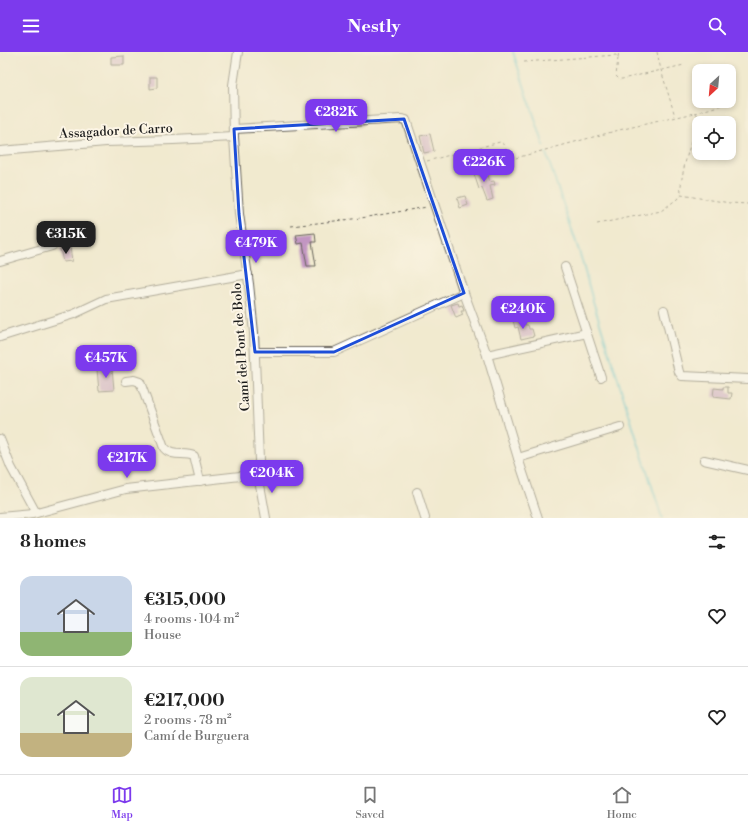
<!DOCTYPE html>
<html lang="en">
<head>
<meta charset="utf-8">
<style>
  :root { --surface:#fff; --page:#f2f2f2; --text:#222; --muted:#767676; --line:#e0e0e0; --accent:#7c3aed }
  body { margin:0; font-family:"Libre Bodoni",serif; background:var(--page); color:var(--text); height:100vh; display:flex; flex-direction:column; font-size:15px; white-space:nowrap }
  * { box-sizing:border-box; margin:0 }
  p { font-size:13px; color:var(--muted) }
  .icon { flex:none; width:22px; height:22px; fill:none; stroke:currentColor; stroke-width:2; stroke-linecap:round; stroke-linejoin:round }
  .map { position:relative; height:466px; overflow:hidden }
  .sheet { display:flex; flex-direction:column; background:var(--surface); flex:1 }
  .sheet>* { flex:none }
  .needle { width:26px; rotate:206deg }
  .controls { position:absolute; left:692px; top:12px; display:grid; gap:8px }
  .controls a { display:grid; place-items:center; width:44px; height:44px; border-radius:8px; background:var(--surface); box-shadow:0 2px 6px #0003; font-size:20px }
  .price { position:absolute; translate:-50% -34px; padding:0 9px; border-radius:8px; background:var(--accent); color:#fff; font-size:13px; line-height:26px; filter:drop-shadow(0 1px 2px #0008) }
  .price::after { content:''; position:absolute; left:50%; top:24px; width:12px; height:9px; margin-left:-6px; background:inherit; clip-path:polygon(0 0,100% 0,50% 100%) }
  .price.selected { background:#222; color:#fff }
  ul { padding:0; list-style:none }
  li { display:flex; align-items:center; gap:12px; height:100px; padding:0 20px }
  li+li { border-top:1px solid var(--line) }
  li span { display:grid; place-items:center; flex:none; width:112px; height:80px; border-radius:12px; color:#555 }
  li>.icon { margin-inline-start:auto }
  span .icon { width:48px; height:48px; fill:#fffc; stroke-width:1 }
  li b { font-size:17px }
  h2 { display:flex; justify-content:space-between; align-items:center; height:48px; padding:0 20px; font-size:17px }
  header { display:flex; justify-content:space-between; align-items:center; height:52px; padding:0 20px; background:var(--accent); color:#fff; font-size:18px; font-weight:700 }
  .tab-bar { display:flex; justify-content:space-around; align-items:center; height:56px; border-top:1px solid var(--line); background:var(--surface); font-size:11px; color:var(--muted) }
  .tab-bar a { display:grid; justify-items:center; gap:2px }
  .tab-bar .selected { color:var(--accent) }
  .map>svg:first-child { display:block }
</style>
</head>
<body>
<header><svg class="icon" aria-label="menu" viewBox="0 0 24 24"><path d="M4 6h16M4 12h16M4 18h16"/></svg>Nestly<svg class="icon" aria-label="search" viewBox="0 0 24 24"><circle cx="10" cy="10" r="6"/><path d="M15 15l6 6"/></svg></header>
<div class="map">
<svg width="748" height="466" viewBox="0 0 748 466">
  <rect width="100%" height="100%" fill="#fcf5e5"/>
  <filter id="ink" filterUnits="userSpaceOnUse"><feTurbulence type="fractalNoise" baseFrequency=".025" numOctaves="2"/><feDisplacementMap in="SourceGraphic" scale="8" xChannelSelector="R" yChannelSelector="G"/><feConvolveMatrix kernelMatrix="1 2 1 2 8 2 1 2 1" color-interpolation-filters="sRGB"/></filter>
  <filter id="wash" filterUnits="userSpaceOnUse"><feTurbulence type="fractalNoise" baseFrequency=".012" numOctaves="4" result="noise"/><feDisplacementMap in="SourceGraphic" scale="16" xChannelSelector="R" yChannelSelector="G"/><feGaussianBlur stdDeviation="0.9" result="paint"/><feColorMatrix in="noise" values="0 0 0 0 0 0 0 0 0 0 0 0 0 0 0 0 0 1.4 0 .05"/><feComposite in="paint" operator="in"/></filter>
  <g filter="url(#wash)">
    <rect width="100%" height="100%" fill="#f1eacf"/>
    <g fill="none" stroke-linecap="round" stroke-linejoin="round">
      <!-- stream -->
      <g stroke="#53c0ca" stroke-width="2">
        <path d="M513 0 544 94"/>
        <path d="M546 101 580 202 593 249 662 466"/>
      </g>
    </g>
    <g id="blocks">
      <!-- building -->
      <g fill="#c296c2">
        <path d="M124 4V13H111V5Z"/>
        <path d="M150 25H157V36L150 37Z"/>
        <path d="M430 82 434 99 424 101 420 84Z"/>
        <path d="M485 116 489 130 494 129 495 133 490 134 493 147 487 149 482 136 479 137 473 119Z"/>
        <path d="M465 144 468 153 460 156 457 146Z"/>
        <path d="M315 181 316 190H312L316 214H307L303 191 298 192 296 183Z"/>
        <path d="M70 195 72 209 63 210 60 197Z"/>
        <path d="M458 251 459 254 462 253 464 259H461L463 263 456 266 451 253Z"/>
        <path d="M519 267 520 272 525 271V273H528L529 277H532L534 284 521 287 518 275 515 276 513 268Z"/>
        <path d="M109 316H112L114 338 99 339 97 317Z"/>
        <path d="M723 335H728V341H732L731 347 713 345 714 336 723 337Z"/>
      </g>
    </g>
  </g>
  <g filter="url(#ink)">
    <use href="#blocks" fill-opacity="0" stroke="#67645b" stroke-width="1"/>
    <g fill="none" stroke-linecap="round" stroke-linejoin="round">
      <defs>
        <g id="minor">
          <path d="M238 0 233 33 234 85 239 162 249 232 254 281 259 408 258 422 266 466"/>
          <path d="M234 77 401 67 406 68 464 241 487 303 518 406 538 466"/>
          <path d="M0 99 106 90 173 88 234 85"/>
          <path d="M0 209 52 194"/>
          <path d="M565 215 601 325"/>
          <path d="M664 258 679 320 682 324 748 327"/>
          <path d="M0 285 74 262 106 247 248 222"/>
          <path d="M255 300H334L464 241"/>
          <path d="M487 303 587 281"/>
          <path d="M126 329 134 328 140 330 164 396C173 406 184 399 194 404L200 429"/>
          <path d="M0 387 11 415 36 461"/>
          <path d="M518 406 620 375"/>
          <path d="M704 408 748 418"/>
          <path d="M417 440 425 466"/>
          <path d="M0 465 33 462 126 437 258 422"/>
        </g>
      </defs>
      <!-- minor casing -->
      <use href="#minor" stroke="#67645b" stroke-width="10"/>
      <!-- path -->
      <g stroke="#67645b" stroke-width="1" stroke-dasharray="3 3" stroke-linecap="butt">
        <path d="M657 0 661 18 675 64"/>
        <path d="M618 5 619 0"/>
        <path d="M524 10 616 3 618 6 616 24 619 27H622L684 13"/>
        <path d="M695 61 725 52"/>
        <path d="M427 109 500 90 504 92 509 106 512 107 619 78 695 61 697 62 698 65C693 86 679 123 681 143L730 151 748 152"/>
        <path d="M597 172 661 159 681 144"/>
        <path d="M291 174 361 166 427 155"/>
      </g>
      <!-- minor -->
      <use href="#minor" stroke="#fff" stroke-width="8"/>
    </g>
  </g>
  <!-- marked area -->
  <path d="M0 0H748V466H0ZM404 67 464 241 334 300H255L239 162 234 77Z" fill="#f1eacf" fill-opacity=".55" fill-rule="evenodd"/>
  <path fill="none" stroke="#1d4ed8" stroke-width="3" stroke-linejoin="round" d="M404 67 464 241 334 300H255L239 162 234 77Z"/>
  <g text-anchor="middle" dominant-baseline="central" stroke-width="4" stroke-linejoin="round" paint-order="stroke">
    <!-- street labels -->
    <g font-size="13" fill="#1c1c1c" stroke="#fcf5e5">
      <text transform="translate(116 79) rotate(-3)">Assagador de Carro</text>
      <text transform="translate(241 295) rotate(-94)">Camí del Pont de Bolo</text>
    </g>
  </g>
</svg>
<div class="controls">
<a><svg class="needle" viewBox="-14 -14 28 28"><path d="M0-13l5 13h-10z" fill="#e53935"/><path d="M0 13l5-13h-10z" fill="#767676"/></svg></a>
<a><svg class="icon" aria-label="locate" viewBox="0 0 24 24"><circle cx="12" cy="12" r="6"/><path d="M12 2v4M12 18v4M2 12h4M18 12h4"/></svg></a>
</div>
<b class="price" style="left:336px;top:81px">€282K</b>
<b class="price" style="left:484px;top:131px">€226K</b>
<b class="price selected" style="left:66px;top:203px">€315K</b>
<b class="price" style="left:256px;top:212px">€479K</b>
<b class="price" style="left:523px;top:278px">€240K</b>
<b class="price" style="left:106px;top:327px">€457K</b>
<b class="price" style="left:127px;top:427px">€217K</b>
<b class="price" style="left:272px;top:442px">€204K</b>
</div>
<section class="sheet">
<h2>8 homes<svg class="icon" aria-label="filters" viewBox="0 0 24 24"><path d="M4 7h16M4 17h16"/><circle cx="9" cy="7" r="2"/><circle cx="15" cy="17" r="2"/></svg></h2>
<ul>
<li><span style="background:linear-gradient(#c9d6e8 70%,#8fb573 0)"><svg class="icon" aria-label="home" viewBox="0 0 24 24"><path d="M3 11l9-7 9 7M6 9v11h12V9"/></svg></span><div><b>€315,000</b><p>4 rooms · 104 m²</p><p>House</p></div><svg class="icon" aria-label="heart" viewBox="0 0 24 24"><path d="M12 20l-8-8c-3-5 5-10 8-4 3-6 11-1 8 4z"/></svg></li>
<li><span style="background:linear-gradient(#dfe7d0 70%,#c2b280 0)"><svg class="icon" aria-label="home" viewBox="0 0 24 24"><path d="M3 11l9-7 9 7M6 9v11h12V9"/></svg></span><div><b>€217,000</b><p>2 rooms · 78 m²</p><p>Camí de Burguera</p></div><svg class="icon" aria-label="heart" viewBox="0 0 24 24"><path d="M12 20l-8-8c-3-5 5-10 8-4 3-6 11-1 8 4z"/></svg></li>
</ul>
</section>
<nav class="tab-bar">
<a class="selected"><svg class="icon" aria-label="map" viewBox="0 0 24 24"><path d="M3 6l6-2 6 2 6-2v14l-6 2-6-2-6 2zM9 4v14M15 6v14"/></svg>Map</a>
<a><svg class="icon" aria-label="saved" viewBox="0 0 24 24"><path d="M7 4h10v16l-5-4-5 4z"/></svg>Saved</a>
<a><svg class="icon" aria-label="home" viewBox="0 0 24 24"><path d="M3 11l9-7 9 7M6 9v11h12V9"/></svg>Home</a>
</nav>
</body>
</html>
